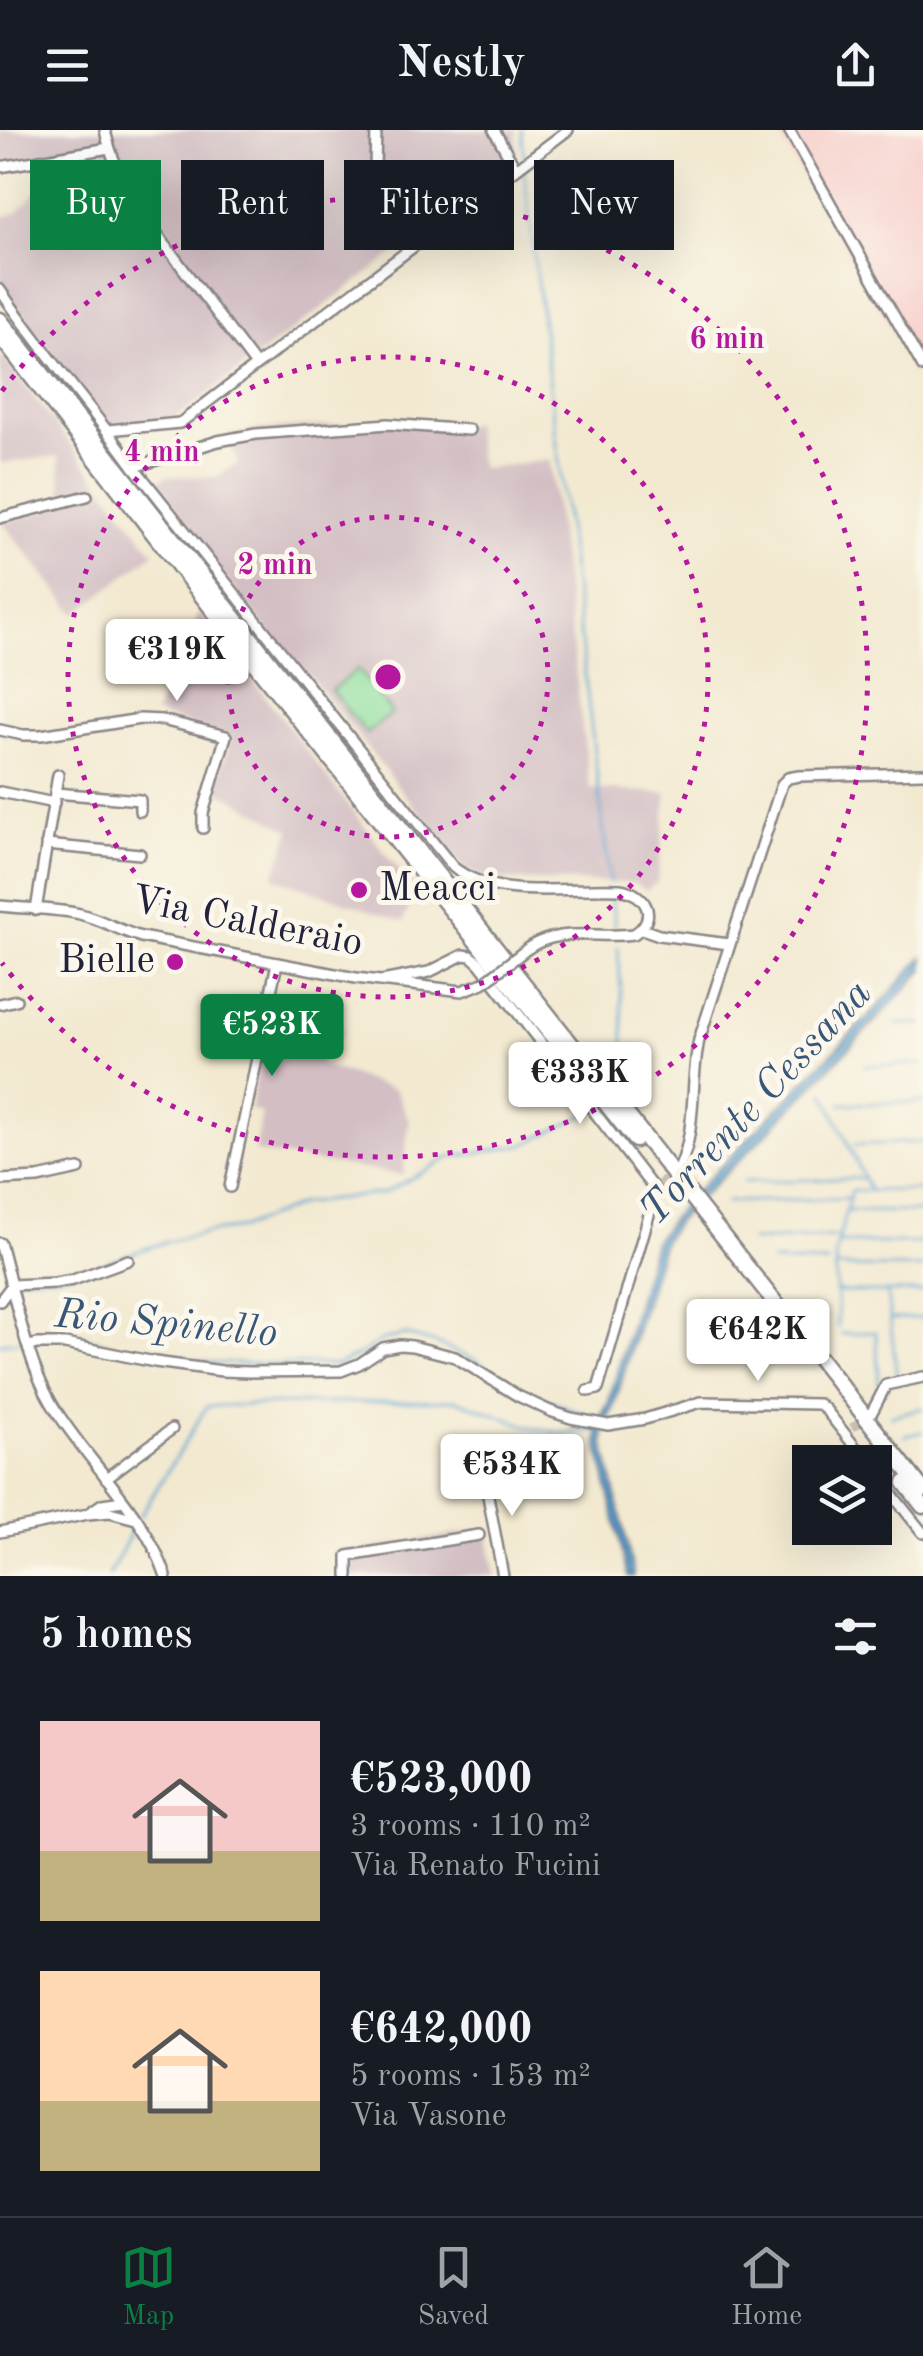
<!DOCTYPE html>
<html lang="en">
<head>
<meta charset="utf-8">
<style>
  :root { --surface:#171b24; --page:#242831; --text:#f1f3f6; --muted:#9ea1a6; --line:#363941; --accent:#0b8043 }
  body { margin:0; font-family:"Old Standard TT",serif; background:var(--page); color:var(--text); height:100vh; display:flex; flex-direction:column; font-size:38px; white-space:nowrap }
  * { box-sizing:border-box; margin:0 }
  p { font-size:32px; color:var(--muted) }
  .icon { flex:none; width:55px; height:55px; fill:none; stroke:currentColor; stroke-width:2; stroke-linecap:round; stroke-linejoin:round }
  .map { position:relative; height:1446px; overflow:hidden }
  .drawer { display:flex; flex-direction:column; background:var(--surface); flex:1 }
  .drawer>* { flex:none }
  .banner { position:absolute; left:30px; top:30px; width:865px; height:90px; display:flex; gap:20px }
  .fabs { position:absolute; left:792px; top:1315px; display:grid; gap:20px }
  .fabs a { display:grid; place-items:center; width:100px; height:100px; border-radius:0px; background:var(--surface); box-shadow:0 10px 40px #0002; font-size:50px }
  .price { position:absolute; translate:-50% -85px; padding:0 22px; border-radius:10px; background:#fff; color:#222; font-size:32px; line-height:65px; filter:drop-shadow(0 2px 5px #0008) }
  .price::after { content:''; position:absolute; left:50%; top:60px; width:30px; height:22px; margin-left:-15px; background:inherit; clip-path:polygon(0 0,100% 0,50% 100%) }
  .price.current { background:var(--accent); color:#fff }
  ul { padding:0; list-style:none }
  li { display:flex; align-items:center; gap:30px; height:250px; padding:0 40px }
  li span { display:grid; place-items:center; flex:none; width:280px; height:200px; border-radius:0px; color:#555 }
  li>.icon { margin-inline-start:auto }
  span .icon { width:120px; height:120px; fill:#fffc; stroke-width:1 }
  li b { font-size:42px }
  h2 { display:flex; justify-content:space-between; align-items:center; height:120px; padding:0 40px; font-size:42px }
  .chip { padding:0 35px; border-radius:0px; background:var(--surface); box-shadow:0 10px 40px #0002; font-size:35px; line-height:90px }
  .chip.current { background:var(--accent); color:#fff }
  header { display:flex; justify-content:space-between; align-items:center; height:130px; padding:0 40px; background:var(--surface); font-size:45px; font-weight:700 }
  .tabs { display:flex; justify-content:space-around; align-items:center; height:140px; border-top:2px solid var(--line); background:var(--surface); font-size:28px; color:var(--muted) }
  .tabs a { display:grid; justify-items:center; gap:5px }
  .tabs .current { color:var(--accent) }
  .map>svg:first-child { display:block }
</style>
</head>
<body>
<header><svg class="icon" aria-label="menu" viewBox="0 0 24 24"><path d="M4 6h16M4 12h16M4 18h16"/></svg>Nestly<svg class="icon" aria-label="share" viewBox="0 0 24 24"><path d="M12 15V3M7 8l5-5 5 5M5 13v7h14v-7"/></svg></header>
<div class="map">
<svg width="923" height="1446" viewBox="0 0 923 1446">
  <rect width="100%" height="100%" fill="#fbf7ec"/>
  <filter id="ink" filterUnits="userSpaceOnUse"><feTurbulence type="fractalNoise" baseFrequency=".01" numOctaves="2"/><feDisplacementMap in="SourceGraphic" scale="20" xChannelSelector="R" yChannelSelector="G"/><feConvolveMatrix kernelMatrix="1 2 1 2 8 2 1 2 1" color-interpolation-filters="sRGB"/></filter>
  <filter id="wash" filterUnits="userSpaceOnUse"><feTurbulence type="fractalNoise" baseFrequency=".0048" numOctaves="4" result="noise"/><feDisplacementMap in="SourceGraphic" scale="40" xChannelSelector="R" yChannelSelector="G"/><feGaussianBlur stdDeviation="2.25" result="paint"/><feColorMatrix in="noise" values="0 0 0 0 0 0 0 0 0 0 0 0 0 0 0 0 0 1.4 0 .05"/><feComposite in="paint" operator="in"/></filter>
  <g filter="url(#wash)">
    <rect width="100%" height="100%" fill="#f2e9d0"/>
    <!-- built -->
    <path fill="#f7d0cd" d="M776 0H923V253L879 177Z"/>
    <!-- industrial -->
    <g fill="#d2bec3">
      <path d="M0 0H516L518 31 173 290 107 296 0 156V88L17 82 39 59 109 52 101 14 0 33Z"/>
      <path d="M0 223 154 423 76 484 3 393 64 375 59 326 0 333Z"/>
      <path d="M388 292 460 297 473 293 480 339 550 330 590 659 667 663 658 751 646 761 635 753 495 750 475 744 462 736 305 540 290 528 198 414 202 410 157 353 166 346 216 347 238 333 228 305 260 299Z"/>
      <path d="M200 481 391 731 416 760 403 792 274 747 291 700 215 659 232 607 155 584Z"/>
      <path d="M268 888 344 900 322 927 320 934 395 960 409 990 403 1045 255 1022 262 983 250 980Z"/>
      <path d="M487 1399 495 1446H342V1423Z"/>
    </g>
    <!-- green -->
    <path fill="#8edf9f" stroke="#58806d" stroke-width="2.5" d="M358 539 392 583 366 604 331 560Z"/>
    <!-- water -->
    <path fill="#5aa3d1" stroke="#3e6286" stroke-width="2.5" d="M923 827V841L765 1005 677 1090 663 1111 613 1279 605 1291 604 1313 634 1446H628L598 1313 600 1288 608 1275 654 1112 678 1080 875 880Z"/>
    <g fill="none" stroke-linecap="round" stroke-linejoin="round">
      <!-- stream -->
      <g stroke="#5aa3d1" stroke-width="2.5">
        <path d="M522 0 524 27"/>
        <path d="M524 42 610 753"/>
        <path d="M611 766 615 797"/>
        <path d="M618 817 627 955 619 961"/>
        <path d="M896 894H923"/>
        <path d="M864 936 923 934"/>
        <path d="M824 962 869 1059"/>
        <path d="M841 974 923 972"/>
        <path d="M855 1015 923 1012"/>
        <path d="M743 1052 863 1048"/>
        <path d="M726 1072 849 1068"/>
        <path d="M846 1081 923 1082"/>
        <path d="M751 1111 839 1107"/>
        <path d="M840 1113H923"/>
        <path d="M772 1132 828 1133"/>
        <path d="M95 1136 165 1112 210 1102 242 1098 301 1074 384 1063 451 1027 524 1015 589 983"/>
        <path d="M835 1137 923 1138"/>
        <path d="M20 1147 59 1145 87 1139"/>
        <path d="M835 1162H923"/>
        <path d="M887 1163 897 1247"/>
        <path d="M891 1189 923 1188"/>
        <path d="M838 1197 835 1125 851 1061 923 1060"/>
        <path d="M841 1204 876 1202 879 1253"/>
        <path d="M28 1210 76 1205 139 1223 213 1233 337 1235 359 1225 381 1211 405 1205 435 1213 477 1231 524 1260 591 1287"/>
        <path d="M0 1213 20 1211"/>
        <path d="M891 1286 923 1278"/>
        <path d="M905 1306 923 1302"/>
        <path d="M140 1386 207 1276 456 1270 533 1298 562 1303 600 1300"/>
        <path d="M109 1446 134 1397"/>
      </g>
    </g>
  </g>
  <g filter="url(#ink)">
    <g fill="none" stroke-linecap="round" stroke-linejoin="round">
      <!-- minor-tunnel -->
      <g stroke="#c8c1b2" stroke-width="9" stroke-dasharray="9 4.5" stroke-linecap="butt">
        <path d="M659 1055 674 1042"/>
        <path d="M852 1298 866 1287"/>
      </g>
      <defs>
        <g id="minor">
          <path d="M105 0C111 29 124 55 139 80L255 234"/>
          <path d="M494 0 516 39"/>
          <path d="M789 0 923 237"/>
          <path d="M0 37 109 18"/>
          <path d="M375 37 376 0"/>
          <path d="M0 160C42 221 91 277 134 337L453 737C496 772 568 756 620 759 645 763 660 787 634 804 597 809 559 796 527 819"/>
          <path d="M108 300 180 293 568 0"/>
          <path d="M134 337 218 311 256 304 388 294 469 300"/>
          <path d="M0 388 87 366"/>
          <path d="M0 600 23 605H41L140 589 162 590 226 606 203 683V698"/>
          <path d="M0 662 54 673"/>
          <path d="M55 663 140 670V681"/>
          <path d="M46 715 140 724"/>
          <path d="M0 776C26 779 55 778 80 784 100 789 120 801 141 807L356 848 462 861 483 853"/>
          <path d="M36 780 58 645"/>
          <path d="M642 799 659 805 729 814"/>
          <path d="M382 851 429 842 463 825 471 826 479 833 654 1059V1068L598 1259 588 1261"/>
          <path d="M0 874 16 870"/>
          <path d="M680 1037C697 997 690 952 699 910L782 654 788 648 799 646 923 643"/>
          <path d="M0 1050 38 1048 79 1039"/>
          <path d="M230 1057 277 833"/>
          <path d="M0 1113C14 1162 26 1231 52 1274 87 1332 144 1381 166 1446"/>
          <path d="M0 1171 12 1155 55 1153 73 1150 128 1130"/>
          <path d="M29 1216 37 1214H65L155 1232 222 1241 249 1242 341 1241 359 1234 383 1218 400 1215 412 1216 455 1227 518 1266 550 1281 571 1288 608 1295 645 1289 701 1272 819 1274 826 1280 867 1332"/>
          <path d="M872 1282 886 1255 923 1247"/>
          <path d="M483 1339 503 1446"/>
          <path d="M875 1343 923 1403"/>
          <path d="M106 1348 172 1299"/>
          <path d="M89 1383 102 1374 123 1371"/>
          <path d="M0 1402 88 1384 110 1382 136 1389"/>
          <path d="M348 1446V1426L479 1405"/>
        </g>
        <g id="highway">
          <path d="M0 190 923 1360"/>
          <path d="M0 206 259 539 635 1010"/>
          <path d="M905 1353 923 1376"/>
        </g>
      </defs>
      <!-- minor casing -->
      <use href="#minor" stroke="#8a8686" stroke-width="14"/>
      <!-- highway casing -->
      <use href="#highway" stroke="#8a8686" stroke-width="19"/>
      <!-- minor -->
      <use href="#minor" stroke="#fff" stroke-width="9"/>
      <!-- highway -->
      <use href="#highway" stroke="#fff" stroke-width="14"/>
      <defs>
        <path id="minor-bridge" d="M483 853 527 819"/>
      </defs>
      <!-- minor-bridge casing -->
      <use href="#minor-bridge" stroke="#8a8686" stroke-width="14" stroke-linecap="butt"/>
      <!-- minor-bridge -->
      <use href="#minor-bridge" stroke="#fff" stroke-width="9"/>
    </g>
  </g>
  <!-- distance rings -->
  <g fill="none" stroke="#b5179e" stroke-width="5" stroke-dasharray="5 10">
    <circle cx="388" cy="547" r="160"/>
    <circle cx="388" cy="547" r="320"/>
    <path d="M2 261A480 480 0 1 1 2 833"/>
  </g>
  <!-- markers -->
  <g fill="#b5179e" stroke="#fbf7ec" stroke-width="4">
    <circle cx="359" cy="760" r="10"/>
    <circle cx="175" cy="832" r="10"/>
  </g>
  <g text-anchor="middle" dominant-baseline="central" stroke-width="10" stroke-linejoin="round" paint-order="stroke">
    <!-- poi labels -->
    <g font-size="40" fill="#22223b" stroke="#fbf7ec" text-anchor="start">
      <text x="379" y="760">Meacci</text>
      <text x="155" y="832" text-anchor="end">Bielle</text>
    </g>
    <!-- street labels -->
    <g font-size="40" fill="#22223b" stroke="#fbf7ec">
      <text transform="translate(247 793) rotate(11)">Via Calderaio</text>
    </g>
    <!-- water labels -->
    <g font-size="42" font-style="italic" fill="#385677" stroke="#fbf7ec">
      <text transform="translate(757 973) rotate(-47)">Torrente Cessana</text>
      <text transform="translate(166 1195) rotate(5)">Rio Spinello</text>
    </g>
  </g>
  <circle cx="388" cy="547" r="15" fill="#b5179e" stroke="#fbf7ec" stroke-width="5"/>
  <g font-size="30" text-anchor="middle" font-weight="bold" fill="#b5179e" stroke="#fbf7ec" stroke-width="10" stroke-linejoin="round" paint-order="stroke">
    <text x="727" y="218">6 min</text>
    <text x="162" y="331">4 min</text>
    <text x="275" y="444">2 min</text>
  </g>
</svg>
<div class="fabs">
<a><svg class="icon" aria-label="layers" viewBox="0 0 24 24"><path d="M12 4l9 5-9 5-9-5zM3 14l9 5 9-5"/></svg></a>
</div>
<b class="price" style="left:177px;top:574px">€319K</b>
<b class="price current" style="left:272px;top:949px">€523K</b>
<b class="price" style="left:580px;top:997px">€333K</b>
<b class="price" style="left:758px;top:1254px">€642K</b>
<b class="price" style="left:512px;top:1389px">€534K</b>
<div class="banner">
<a class="chip current">Buy</a>
<a class="chip">Rent</a>
<a class="chip">Filters</a>
<a class="chip">New</a>
</div>
</div>
<section class="drawer">
<h2>5 homes<svg class="icon" aria-label="filters" viewBox="0 0 24 24"><path d="M4 7h16M4 17h16"/><circle cx="9" cy="7" r="2"/><circle cx="15" cy="17" r="2"/></svg></h2>
<ul>
<li><span style="background:linear-gradient(#f6c9c9 65%,#c2b280 0)"><svg class="icon" aria-label="home" viewBox="0 0 24 24"><path d="M3 11l9-7 9 7M6 9v11h12V9"/></svg></span><div><b>€523,000</b><p>3 rooms · 110 m²</p><p>Via Renato Fucini</p></div></li>
<li><span style="background:linear-gradient(#ffd9b3 65%,#c2b280 0)"><svg class="icon" aria-label="home" viewBox="0 0 24 24"><path d="M3 11l9-7 9 7M6 9v11h12V9"/></svg></span><div><b>€642,000</b><p>5 rooms · 153 m²</p><p>Via Vasone</p></div></li>
</ul>
</section>
<nav class="tabs">
<a class="current"><svg class="icon" aria-label="map" viewBox="0 0 24 24"><path d="M3 6l6-2 6 2 6-2v14l-6 2-6-2-6 2zM9 4v14M15 6v14"/></svg>Map</a>
<a><svg class="icon" aria-label="saved" viewBox="0 0 24 24"><path d="M7 4h10v16l-5-4-5 4z"/></svg>Saved</a>
<a><svg class="icon" aria-label="home" viewBox="0 0 24 24"><path d="M3 11l9-7 9 7M6 9v11h12V9"/></svg>Home</a>
</nav>
</body>
</html>
